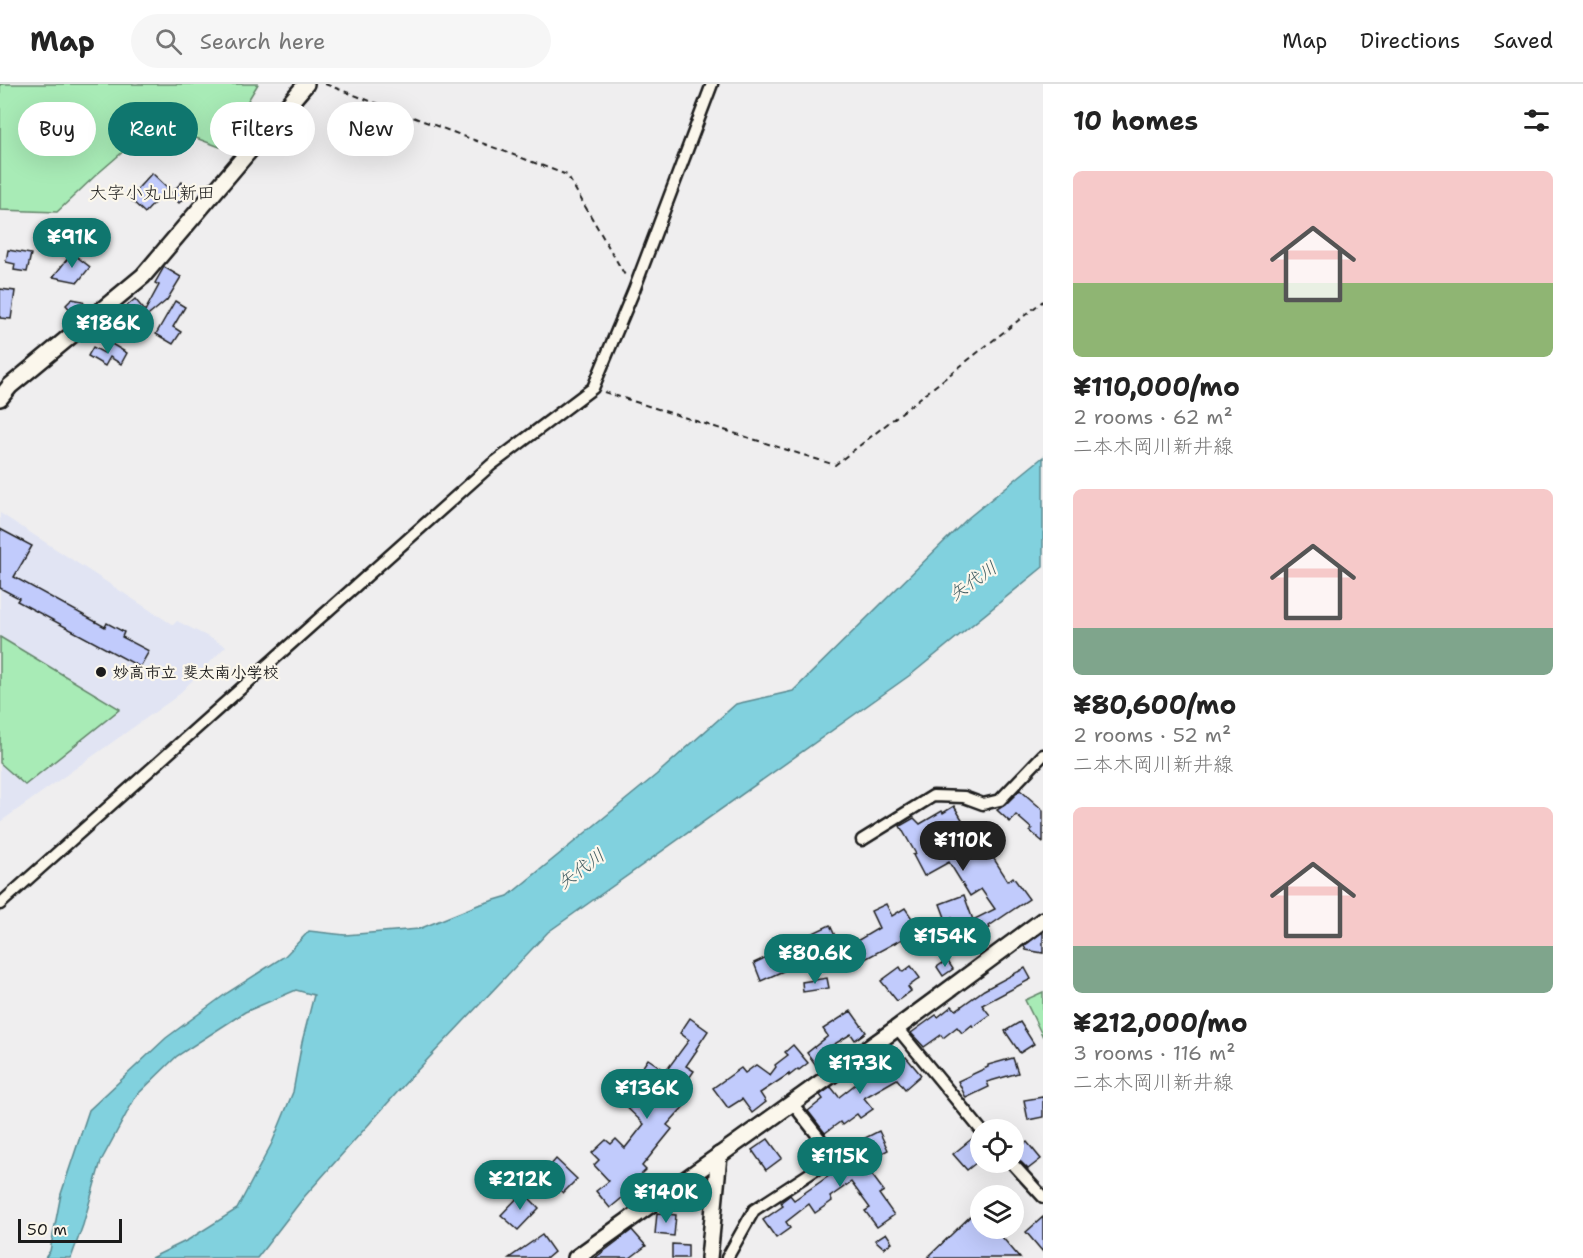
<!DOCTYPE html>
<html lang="en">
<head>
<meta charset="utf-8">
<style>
  :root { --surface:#fff; --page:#f6f6f6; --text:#222; --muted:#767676; --line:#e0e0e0; --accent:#0f766e }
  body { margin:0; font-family:"Shantell Sans","Klee One",sans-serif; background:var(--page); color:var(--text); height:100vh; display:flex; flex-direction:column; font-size:22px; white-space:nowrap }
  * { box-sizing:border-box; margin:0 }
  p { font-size:20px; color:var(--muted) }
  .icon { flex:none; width:33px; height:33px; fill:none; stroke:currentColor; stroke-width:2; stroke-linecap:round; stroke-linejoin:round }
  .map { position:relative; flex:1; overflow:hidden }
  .drawer { display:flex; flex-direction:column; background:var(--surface); width:540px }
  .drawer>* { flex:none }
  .banner { position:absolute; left:18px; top:18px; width:570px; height:54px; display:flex; gap:12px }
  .buttons { position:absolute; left:970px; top:1035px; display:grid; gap:12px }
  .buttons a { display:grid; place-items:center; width:54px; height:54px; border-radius:50%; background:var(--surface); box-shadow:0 6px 24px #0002; font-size:30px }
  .scale { position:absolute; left:18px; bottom:15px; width:104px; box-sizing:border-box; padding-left:6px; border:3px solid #1c1c1c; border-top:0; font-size:16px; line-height:21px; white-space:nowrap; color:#1c1c1c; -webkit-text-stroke:4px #fbf7ec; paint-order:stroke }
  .price { position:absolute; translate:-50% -51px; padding:0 14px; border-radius:21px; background:var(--accent); color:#fff; font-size:20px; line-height:39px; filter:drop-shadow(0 2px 3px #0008) }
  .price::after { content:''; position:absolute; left:50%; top:36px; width:18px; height:14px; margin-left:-9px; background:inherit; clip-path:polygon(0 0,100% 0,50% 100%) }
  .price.active { background:#222; color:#fff }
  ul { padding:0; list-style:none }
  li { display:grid; align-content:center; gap:12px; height:318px; padding:0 30px }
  li span { display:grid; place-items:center; height:186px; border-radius:9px; color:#555 }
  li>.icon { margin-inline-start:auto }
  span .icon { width:108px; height:108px; fill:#fffc; stroke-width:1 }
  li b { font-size:26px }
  h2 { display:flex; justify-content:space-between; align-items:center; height:72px; padding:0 30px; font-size:26px }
  .pill { padding:0 21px; border-radius:27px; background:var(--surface); box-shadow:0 6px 24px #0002; font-size:21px; line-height:54px }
  .pill.active { background:var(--accent); color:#fff }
  header { display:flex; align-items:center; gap:36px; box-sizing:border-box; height:84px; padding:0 30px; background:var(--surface); border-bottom:2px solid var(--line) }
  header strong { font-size:28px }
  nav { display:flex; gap:33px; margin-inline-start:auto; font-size:21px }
  .search { width:420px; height:54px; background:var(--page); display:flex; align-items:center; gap:15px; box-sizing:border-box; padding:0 21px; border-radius:33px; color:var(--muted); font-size:22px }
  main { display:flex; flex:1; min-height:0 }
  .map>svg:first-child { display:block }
</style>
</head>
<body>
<header>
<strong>Map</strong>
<div class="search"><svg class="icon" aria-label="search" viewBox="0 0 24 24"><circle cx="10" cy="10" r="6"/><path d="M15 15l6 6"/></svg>Search here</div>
<nav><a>Map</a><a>Directions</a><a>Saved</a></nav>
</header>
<main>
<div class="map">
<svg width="1043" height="1174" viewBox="0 0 1043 1174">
  <rect width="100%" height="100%" fill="#efeeef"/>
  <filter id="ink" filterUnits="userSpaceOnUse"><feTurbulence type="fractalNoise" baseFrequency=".0167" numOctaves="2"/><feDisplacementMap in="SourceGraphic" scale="12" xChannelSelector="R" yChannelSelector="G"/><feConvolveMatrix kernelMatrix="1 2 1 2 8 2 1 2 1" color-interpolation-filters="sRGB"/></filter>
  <g filter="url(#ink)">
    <!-- built -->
    <path fill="#e1e4f3" d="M0 429 173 541 177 537 226 562 176 613 0 738Z"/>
    <!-- green -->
    <g fill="#a8ebb6" stroke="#628469" stroke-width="1.5">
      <path d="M0 0H258L220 63 156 39 95 92 57 128 0 126Z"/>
      <path d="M0 553 120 625 25 701 0 679Z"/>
      <path d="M1043 908V953L1025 916Z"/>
    </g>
    <!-- water -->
    <path fill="#81d1de" stroke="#598990" stroke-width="1.5" d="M1043 373V483L913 589 548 848 410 994 304 1113 257 1174H151L188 1156 237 1125 272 1059 293 1008 302 958 314 911 296 906 245 928 177 972 136 1012 101 1077 83 1141 71 1174H45L50 1167 61 1110 89 1026 166 954 227 909 285 872 309 847 345 851 419 845 478 821 508 812 656 691 736 620 793 607 968 434Z"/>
    <!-- building -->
    <g fill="#c1cbfc" stroke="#1c1c1c" stroke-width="1.5">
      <path d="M152 89 168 104 145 129 129 114Z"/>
      <path d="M182 98 191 107 179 119 170 110Z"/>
      <path d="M8 166 31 170 27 188 14 186 15 180 6 178Z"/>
      <path d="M72 169 90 183 78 198 53 193Z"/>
      <path d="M164 183 181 193 167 216 138 240V238L135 234 117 249 108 238 135 215 145 227 159 201 155 199Z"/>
      <path d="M0 205 15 207 11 235 0 234Z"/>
      <path d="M72 215 82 217 86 222 75 231 66 221Z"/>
      <path d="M175 217 185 223 173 243 181 248 173 260 156 250Z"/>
      <path d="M110 259 127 269 121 280 110 273 105 282 88 272 93 263 104 269Z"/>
      <path d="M0 445 32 462 14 493 105 543 107 539 124 548 122 553 149 567 140 583 17 517 19 514 0 504Z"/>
      <path d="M1020 706 1043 726V758L1030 747 1032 745 1016 731 1010 738 997 726 1005 721Z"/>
      <path d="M954 722 963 737 952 743 970 775 987 764 1008 797 1013 793 1029 815 989 842 990 844 964 857 952 834 946 836 940 820 964 811 973 836 995 825 981 805 970 812 949 778 924 792 913 771 916 770 900 742 914 734 920 740 942 727 943 729Z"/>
      <path d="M886 820 892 832 905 824 920 846 903 857 902 855 865 875 855 858 879 844 871 827Z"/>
      <path d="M830 841 841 865 823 874 821 870 761 897 754 879 812 852 811 850Z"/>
      <path d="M1043 848V869L1026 866 1024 862Z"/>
      <path d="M947 876 953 885 943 892 937 883Z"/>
      <path d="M911 882 920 894 908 903 911 907 897 917 881 897 900 883 903 888Z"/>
      <path d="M1025 884 1031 895 982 921 990 931 973 943 972 941 962 949 957 943 943 954 941 951 924 963 911 949 936 931 938 933 952 922 956 926 984 906Z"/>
      <path d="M827 894 829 904 803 908 802 898Z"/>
      <path d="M851 927 866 948 855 956 851 950 828 964 834 971 818 984 807 969 828 952 823 945Z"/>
      <path d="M690 934 708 947 696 965 697 966 686 982 694 987 677 1012 686 1020 667 1041 672 1045 642 1082 646 1086 626 1105 629 1108 610 1124 596 1107 609 1097 594 1081 599 1076 592 1069 606 1056 611 1060 616 1055 625 1064 644 1040 615 1012 624 1003 650 1027 666 1009 638 990 648 975 666 987 689 956 680 949Z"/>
      <path d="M1020 938 1034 960 1020 969 1005 947Z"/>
      <path d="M793 961 808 979 799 986 798 985 789 992V990L760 1009 766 1018 752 1029 742 1015 728 1024 713 1004 741 984 745 989 756 981 770 991 776 983 775 981 788 971 785 968Z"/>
      <path d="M906 973 921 991 905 1005 897 995 864 1014 873 1025 860 1034 857 1030 842 1041 840 1038 825 1049 808 1027 823 1015 820 1011 831 1003 839 1013 862 995 859 989 877 979 884 991Z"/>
      <path d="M1013 974 1018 989 987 998 989 1003 966 1014 958 997 988 983V981Z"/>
      <path d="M1043 1013V1033L1028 1036 1024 1016Z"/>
      <path d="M879 1047 888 1066 863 1079 884 1107 879 1110 894 1131 877 1143 865 1127 870 1124 851 1098 830 1113 832 1117 815 1129 809 1120 786 1138 790 1144 776 1154 763 1136 783 1122 781 1118 789 1112 790 1111 794 1116 833 1089 830 1085 862 1063 859 1057Z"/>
      <path d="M974 1053 981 1062V1075L967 1086 953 1070Z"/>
      <path d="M768 1055 782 1074 766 1086 752 1066Z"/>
      <path d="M1027 1058 1041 1075 1028 1085 1014 1071V1068Z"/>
      <path d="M556 1075 577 1095 563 1109 543 1090Z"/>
      <path d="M523 1108 539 1124 518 1146 501 1131Z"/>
      <path d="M981 1122V1144H1000L1005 1150 1002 1153 1020 1174H927Z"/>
      <path d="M657 1129 676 1131 674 1152 655 1150Z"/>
      <path d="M1043 1133V1168L1026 1148Z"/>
      <path d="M632 1146 646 1162 630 1174H595Z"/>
      <path d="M886 1149 892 1158 884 1164 875 1156Z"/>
      <path d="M542 1151 554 1168 547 1174H509Z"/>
      <path d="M672 1160 688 1161V1174H672Z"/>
    </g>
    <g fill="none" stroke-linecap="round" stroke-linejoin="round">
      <defs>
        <g id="street">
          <path d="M862 756 933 712 964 713 983 720 1000 716 1043 671"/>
          <path d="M0 820 491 381 593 304 634 206 712 0"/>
          <path d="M897 944 981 1046"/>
          <path d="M1011 1078 1043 1113"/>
          <path d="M727 1174 754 1126 829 1077 825 1061 792 1019"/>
        </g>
        <g id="secondary">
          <path d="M0 314 10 302 143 192 306 0"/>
          <path d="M576 1174 897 944 1043 836"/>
          <path d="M709 1174 719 1071"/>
        </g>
      </defs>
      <!-- street casing -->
      <use href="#street" stroke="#1c1c1c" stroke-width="15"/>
      <!-- secondary casing -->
      <use href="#secondary" stroke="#1c1c1c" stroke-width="20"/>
      <!-- path -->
      <g stroke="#1c1c1c" stroke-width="2" stroke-dasharray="6 4.5" stroke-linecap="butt">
        <path d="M325 0 567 91 626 193"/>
        <path d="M604 308 835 381 1043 217"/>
      </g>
      <!-- street -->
      <use href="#street" stroke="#fbf7ec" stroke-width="10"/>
      <!-- secondary -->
      <use href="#secondary" stroke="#fbf7ec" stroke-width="15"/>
    </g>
  </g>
  <!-- markers -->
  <circle fill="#1c1c1c" stroke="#fbf7ec" stroke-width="2" cx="101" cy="588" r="6"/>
  <g text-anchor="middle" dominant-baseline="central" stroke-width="4.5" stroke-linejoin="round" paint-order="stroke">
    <!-- poi labels -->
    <g font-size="16" font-weight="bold" fill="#1c1c1c" stroke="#fbf7ec" text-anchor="start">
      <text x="113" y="588">妙高市立 斐太南小学校</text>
    </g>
    <!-- neighbourhood labels -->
    <g font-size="18" fill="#1c1c1c" stroke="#fbf7ec">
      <text x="152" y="109">大字小丸山新田</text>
    </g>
    <!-- water labels -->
    <g font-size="18" font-style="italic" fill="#3f5b60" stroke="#fbf7ec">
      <text transform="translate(973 497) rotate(-35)">矢代川</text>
      <text transform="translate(581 785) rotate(-37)">矢代川</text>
    </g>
  </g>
</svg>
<div class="buttons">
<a><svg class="icon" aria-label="locate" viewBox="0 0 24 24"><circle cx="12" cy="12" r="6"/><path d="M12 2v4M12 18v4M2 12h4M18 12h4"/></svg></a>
<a><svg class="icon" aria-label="layers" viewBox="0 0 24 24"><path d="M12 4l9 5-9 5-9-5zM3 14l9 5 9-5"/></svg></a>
</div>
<div class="scale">50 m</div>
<b class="price" style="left:72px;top:185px">¥91K</b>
<b class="price" style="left:108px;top:271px">¥186K</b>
<b class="price active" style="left:963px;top:788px">¥110K</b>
<b class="price" style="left:945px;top:884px">¥154K</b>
<b class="price" style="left:815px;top:901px">¥80.6K</b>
<b class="price" style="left:860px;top:1011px">¥173K</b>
<b class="price" style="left:647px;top:1036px">¥136K</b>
<b class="price" style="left:840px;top:1104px">¥115K</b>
<b class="price" style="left:520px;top:1127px">¥212K</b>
<b class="price" style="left:666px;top:1140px">¥140K</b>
<div class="banner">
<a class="pill">Buy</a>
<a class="pill active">Rent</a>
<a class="pill">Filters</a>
<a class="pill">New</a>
</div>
</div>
<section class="drawer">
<h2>10 homes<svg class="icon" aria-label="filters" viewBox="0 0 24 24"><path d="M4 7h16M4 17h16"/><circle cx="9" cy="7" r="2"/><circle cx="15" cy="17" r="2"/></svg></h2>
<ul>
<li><span style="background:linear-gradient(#f6c9c9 60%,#8fb573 0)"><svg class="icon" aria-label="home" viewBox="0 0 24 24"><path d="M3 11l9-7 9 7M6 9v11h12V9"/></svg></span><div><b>¥110,000/mo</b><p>2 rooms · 62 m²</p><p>二本木岡川新井線</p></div></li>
<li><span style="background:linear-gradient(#f6c9c9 75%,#7fa58c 0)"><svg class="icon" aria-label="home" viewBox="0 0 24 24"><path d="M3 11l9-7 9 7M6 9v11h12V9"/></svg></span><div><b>¥80,600/mo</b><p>2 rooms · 52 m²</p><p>二本木岡川新井線</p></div></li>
<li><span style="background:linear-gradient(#f6c9c9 75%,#7fa58c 0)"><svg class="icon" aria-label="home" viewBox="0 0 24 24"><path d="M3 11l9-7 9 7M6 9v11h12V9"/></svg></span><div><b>¥212,000/mo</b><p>3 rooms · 116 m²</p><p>二本木岡川新井線</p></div></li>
</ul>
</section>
</main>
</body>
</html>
